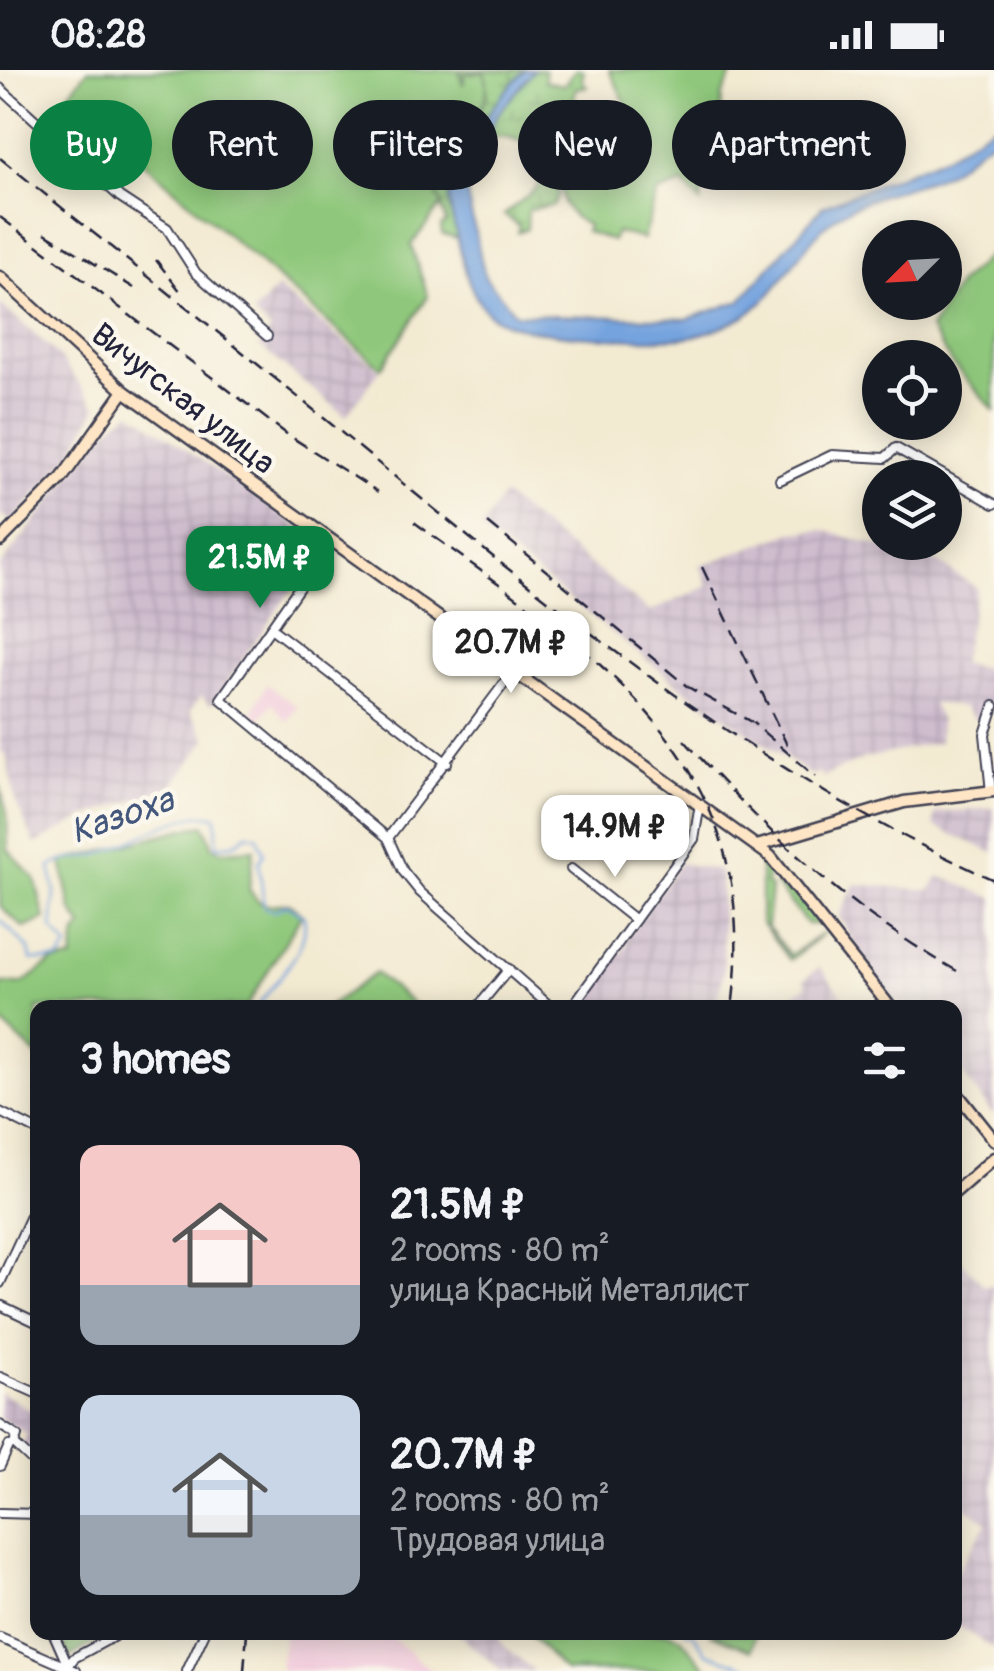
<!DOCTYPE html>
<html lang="en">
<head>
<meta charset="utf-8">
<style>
  :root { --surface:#171b24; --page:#242831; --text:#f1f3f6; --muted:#9ea1a6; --accent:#0b8043 }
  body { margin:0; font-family:Pangolin,sans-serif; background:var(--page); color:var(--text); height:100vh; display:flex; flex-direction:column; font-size:38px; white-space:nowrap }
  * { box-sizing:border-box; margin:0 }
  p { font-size:32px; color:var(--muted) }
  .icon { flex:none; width:55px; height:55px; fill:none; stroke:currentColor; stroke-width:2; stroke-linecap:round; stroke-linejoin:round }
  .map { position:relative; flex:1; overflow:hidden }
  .panel { position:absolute; left:30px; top:930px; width:932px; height:640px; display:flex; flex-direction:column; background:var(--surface); border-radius:20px; box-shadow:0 5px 25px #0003 }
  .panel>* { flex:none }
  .top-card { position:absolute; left:30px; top:30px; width:935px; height:90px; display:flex; gap:20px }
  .needle { width:65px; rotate:246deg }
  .buttons { position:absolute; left:862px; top:150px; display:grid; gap:20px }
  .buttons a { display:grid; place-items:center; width:100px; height:100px; border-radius:50%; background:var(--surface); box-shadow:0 5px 25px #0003; font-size:50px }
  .price { position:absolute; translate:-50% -85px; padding:0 22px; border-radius:20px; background:#fff; color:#222; font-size:32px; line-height:65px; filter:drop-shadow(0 2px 5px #0008) }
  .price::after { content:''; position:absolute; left:50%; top:60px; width:30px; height:22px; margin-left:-15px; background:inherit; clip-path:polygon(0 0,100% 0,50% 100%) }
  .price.active { background:var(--accent); color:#fff }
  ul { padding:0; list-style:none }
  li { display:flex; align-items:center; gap:30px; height:250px; padding:0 50px }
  li span { display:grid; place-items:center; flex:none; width:280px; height:200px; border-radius:20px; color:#555 }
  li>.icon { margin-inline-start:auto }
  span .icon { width:120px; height:120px; fill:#fffc; stroke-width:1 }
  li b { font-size:42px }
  h2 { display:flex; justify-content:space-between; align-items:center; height:120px; padding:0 50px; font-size:42px }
  .tag { padding:0 35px; border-radius:45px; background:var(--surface); box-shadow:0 5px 25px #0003; font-size:35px; line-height:90px }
  .tag.active { background:var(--accent); color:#fff }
  .status { display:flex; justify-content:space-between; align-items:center; height:70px; padding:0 50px; background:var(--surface); direction:ltr }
  .status svg { height:28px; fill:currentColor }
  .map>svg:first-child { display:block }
</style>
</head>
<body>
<div class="status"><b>08:28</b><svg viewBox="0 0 49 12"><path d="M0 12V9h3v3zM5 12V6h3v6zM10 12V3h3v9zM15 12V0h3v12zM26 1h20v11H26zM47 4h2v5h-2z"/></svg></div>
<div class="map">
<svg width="994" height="1601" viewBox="0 0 994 1601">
  <defs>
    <pattern id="industrial-grid" width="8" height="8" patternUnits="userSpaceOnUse" patternTransform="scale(2.5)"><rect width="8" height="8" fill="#cfbdce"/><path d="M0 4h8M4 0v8" fill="none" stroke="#b1a2b2"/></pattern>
    <pattern id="grass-tufts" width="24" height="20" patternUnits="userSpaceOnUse" patternTransform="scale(2.5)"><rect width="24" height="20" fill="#8fc87b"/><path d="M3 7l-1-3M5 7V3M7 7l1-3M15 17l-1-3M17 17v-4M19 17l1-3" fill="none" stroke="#74a266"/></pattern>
    <pattern id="wetland-marsh" width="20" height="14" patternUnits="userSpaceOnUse" patternTransform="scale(2.5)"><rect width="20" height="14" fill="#8fc87b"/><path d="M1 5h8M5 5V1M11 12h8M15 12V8" fill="none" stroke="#74a266"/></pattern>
  </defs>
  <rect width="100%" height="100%" fill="#fbf7ec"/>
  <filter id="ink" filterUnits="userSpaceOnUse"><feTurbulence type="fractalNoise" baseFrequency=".01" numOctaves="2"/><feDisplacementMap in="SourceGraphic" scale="20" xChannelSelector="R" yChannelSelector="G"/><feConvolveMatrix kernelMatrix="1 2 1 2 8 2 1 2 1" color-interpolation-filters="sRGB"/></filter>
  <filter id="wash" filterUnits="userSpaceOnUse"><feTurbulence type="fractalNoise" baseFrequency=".0048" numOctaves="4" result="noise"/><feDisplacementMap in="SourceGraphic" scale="40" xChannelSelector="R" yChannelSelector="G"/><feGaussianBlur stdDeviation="2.25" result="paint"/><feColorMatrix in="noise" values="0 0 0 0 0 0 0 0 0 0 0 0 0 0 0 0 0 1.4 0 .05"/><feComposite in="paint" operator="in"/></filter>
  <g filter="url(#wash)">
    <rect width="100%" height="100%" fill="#f3ead2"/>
    <!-- built -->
    <g fill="#f3cfde">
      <path d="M267 614 298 637 287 652 272 633 260 650 251 643Z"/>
      <path d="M284 1563H386L432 1601H280Z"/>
    </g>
    <!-- industrial -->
    <g fill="url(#industrial-grid)">
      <path d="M277 218 380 300 346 346 259 276 271 260 253 244Z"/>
      <path d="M0 234 57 284 97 337 71 385 12 452 0 444Z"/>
      <path d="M131 341 323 474 211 635 201 626 190 641 207 669 171 717 85 747 35 774 15 730 6 685 0 680V496L105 362Z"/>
      <path d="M503 425 650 542 708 516 700 496 792 462 823 460 939 493 977 518 961 594 994 600V626L985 647 974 649 964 637 932 633 940 650 939 672 862 689 823 707 820 702 811 705 689 623 481 459Z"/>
      <path d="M994 738V783L934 756 935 743Z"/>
      <path d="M680 793 720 801 724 901 715 937H578L628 874 625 871Z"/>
      <path d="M939 806 994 828V1046L955 994V938L903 937 874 909 839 846 855 814 930 820Z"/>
      <path d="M820 897 851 937H777L807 915 804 909Z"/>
      <path d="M955 1185 984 1216 994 1215V1579L955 1554V1505L987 1452 955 1431Z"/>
      <path d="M0 1322 37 1344 36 1383 22 1376 27 1364 0 1348Z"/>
      <path d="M457 1563H497L501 1573 534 1601H501Z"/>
    </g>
    <!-- grass -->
    <g fill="url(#grass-tufts)" stroke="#58755b" stroke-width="2.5">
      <path d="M761 791H768L772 801 766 812 771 818 767 856 790 885 824 863 790 890 761 852Z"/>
      <path d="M781 807 820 854H807L777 816 776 809Z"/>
      <path d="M59 1563H112L69 1587Z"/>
    </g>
    <!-- wetland -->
    <g fill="url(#wetland-marsh)" stroke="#58755b" stroke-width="2.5">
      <path d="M459 0H525C502 22 452 89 449 121 447 136 454 153 458 168L442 164 441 156 446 153C442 133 427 114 427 95L467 56Z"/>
      <path d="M534 0H545V11L564 15 575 0H584L582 10 587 17 576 18 573 34 552 39 560 63 558 126 554 135 528 140 527 159 518 162 519 156 504 145 537 118 544 94C537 75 511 64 492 67L475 106 465 116 496 46Z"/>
    </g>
    <!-- green -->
    <g fill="#8fc87b" stroke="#58755b" stroke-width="2.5">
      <path d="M88 0H459L463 15 465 4 484 2C500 38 449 74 427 95V107L442 134 411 175 428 226 381 298 67 26Z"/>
      <path d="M609 0H734L722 26 719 62 704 100 701 133 683 114 657 123 643 169 616 162 612 171 585 161 587 155C533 129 581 79 607 54L619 70 625 32Z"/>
      <path d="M994 181V340L951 292 930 259 958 214Z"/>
      <path d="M0 715 7 744 8 780 35 809 45 849 24 858 0 836Z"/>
      <path d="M204 755 213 777 222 781 254 779 249 819C262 840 267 835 289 833L302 844 247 936 38 938 37 986 0 951V914H22L52 892 72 889 76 864 82 857 71 839 62 791C111 781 158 763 204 755Z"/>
      <path d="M375 903 417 937H328Z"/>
      <path d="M528 1563H669L680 1567 709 1601H565Z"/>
      <path d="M710 1563H756L752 1580Z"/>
    </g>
    <!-- water -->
    <path fill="#75a3de" stroke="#4c628c" stroke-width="2.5" d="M525 0H534L496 46 465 116 485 207 516 244 687 249 740 231 823 136 944 87 994 55V68C977 78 954 101 938 107 908 118 874 125 845 141 802 166 786 219 746 245 731 254 706 264 689 267 651 272 514 269 488 243 468 223 463 192 457 166 454 152 448 136 449 121 451 90 502 22 525 0Z"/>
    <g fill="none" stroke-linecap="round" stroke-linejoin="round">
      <!-- stream -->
      <g stroke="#75a3de" stroke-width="2.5">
        <path d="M0 850 29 879 31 890H59L68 877 52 859 55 822 50 797C68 786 84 790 103 783 136 772 179 740 216 746L217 776 234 774 247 764 257 766 264 783 259 792 264 837 273 841 287 835 304 846C310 883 275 908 257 938"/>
        <path d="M686 1562H689"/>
        <path d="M692 1562 707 1583 760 1601"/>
      </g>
    </g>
  </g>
  <g filter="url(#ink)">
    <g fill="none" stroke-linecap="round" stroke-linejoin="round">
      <defs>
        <g id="street">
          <path d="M0 18 120 127 167 158 196 203 267 266"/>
          <path d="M780 410 832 385 885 388 896 378 994 434"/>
          <path d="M330 473 221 629 388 768 403 801 420 822 552 938"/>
          <path d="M271 558 447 693"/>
          <path d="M991 722 985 664 994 636"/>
          <path d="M388 768 512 603"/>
          <path d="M571 799 635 850"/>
          <path d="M477 938 509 899"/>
          <path d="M571 938 694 769 700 734"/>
          <path d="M0 1042 38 1061"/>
          <path d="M0 1213 38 1131"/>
          <path d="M0 1235 38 1253"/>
          <path d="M0 1307 38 1324"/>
          <path d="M0 1355 17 1366 14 1374 31 1390 38 1385"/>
          <path d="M0 1396 9 1376"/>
          <path d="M0 1443 38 1444"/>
          <path d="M53 1562 68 1596 74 1588 122 1562"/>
          <path d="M0 1568 76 1601"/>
          <path d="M187 1601 205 1562"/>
        </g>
        <g id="secondary">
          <path d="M0 207 124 321 770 786 891 938"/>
          <path d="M0 471 62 408 124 321"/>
          <path d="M757 776 904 732 994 721"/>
          <path d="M955 1021 994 1070"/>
          <path d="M955 1122 994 1088"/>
        </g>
      </defs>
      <!-- street casing -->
      <use href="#street" stroke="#414052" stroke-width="12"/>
      <!-- secondary casing -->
      <use href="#secondary" stroke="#414052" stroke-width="15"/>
      <!-- street -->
      <use href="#street" stroke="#fff" stroke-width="8"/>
      <!-- secondary -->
      <use href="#secondary" stroke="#fde5c5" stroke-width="10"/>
      <!-- rail -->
      <g stroke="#22223b" stroke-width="2.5" stroke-dasharray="15 8" stroke-linecap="butt">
        <path d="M0 88C114 180 229 270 342 363 546 532 750 701 994 810"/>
        <path d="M0 147 288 365 378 422"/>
        <path d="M45 163 134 218"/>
        <path d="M156 190 181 222"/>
        <path d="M414 452C592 583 766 684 732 938"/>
        <path d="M488 453 688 617 753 653 816 707"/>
        <path d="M702 497 787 675"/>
        <path d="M684 670C771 766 843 836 957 901"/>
        <path d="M244 1601 247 1562"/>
      </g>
    </g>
  </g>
  <g text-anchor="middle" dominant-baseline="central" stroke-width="9" stroke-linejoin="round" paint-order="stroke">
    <!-- street labels -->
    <g font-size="32" fill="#22223b" stroke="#fbf7ec">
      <text transform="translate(183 329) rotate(38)">Вичугская улица</text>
    </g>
    <!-- water labels -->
    <g font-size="35" font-style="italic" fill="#43567c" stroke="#fbf7ec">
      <text transform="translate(122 746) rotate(-19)">Казоха</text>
    </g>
  </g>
</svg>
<div class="buttons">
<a><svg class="needle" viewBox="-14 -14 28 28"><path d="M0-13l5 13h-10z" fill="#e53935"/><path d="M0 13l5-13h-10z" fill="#9ea1a6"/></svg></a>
<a><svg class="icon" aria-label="locate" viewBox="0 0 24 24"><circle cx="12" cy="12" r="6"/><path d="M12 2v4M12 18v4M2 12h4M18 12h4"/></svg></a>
<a><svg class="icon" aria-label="layers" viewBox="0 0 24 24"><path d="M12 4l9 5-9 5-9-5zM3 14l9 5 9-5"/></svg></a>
</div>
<b class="price active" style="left:260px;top:541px">21.5M ₽</b>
<b class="price" style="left:511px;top:626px">20.7M ₽</b>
<b class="price" style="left:615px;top:810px">14.9M ₽</b>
<div class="top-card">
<a class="tag active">Buy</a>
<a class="tag">Rent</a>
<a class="tag">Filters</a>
<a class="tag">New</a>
<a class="tag">Apartment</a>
</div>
<section class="panel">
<h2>3 homes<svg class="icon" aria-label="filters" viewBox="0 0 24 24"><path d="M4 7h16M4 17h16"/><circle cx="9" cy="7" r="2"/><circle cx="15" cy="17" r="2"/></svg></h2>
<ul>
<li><span style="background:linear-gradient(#f6c9c9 70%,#9aa5b1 0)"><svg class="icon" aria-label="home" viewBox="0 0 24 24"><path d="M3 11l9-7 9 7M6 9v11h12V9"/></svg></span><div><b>21.5M ₽</b><p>2 rooms · 80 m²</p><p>улица Красный Металлист</p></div></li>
<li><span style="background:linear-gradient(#c9d6e8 60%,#9aa5b1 0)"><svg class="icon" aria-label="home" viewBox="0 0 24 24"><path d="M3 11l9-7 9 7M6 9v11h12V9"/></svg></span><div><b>20.7M ₽</b><p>2 rooms · 80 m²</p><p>Трудовая улица</p></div></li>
</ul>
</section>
</div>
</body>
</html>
